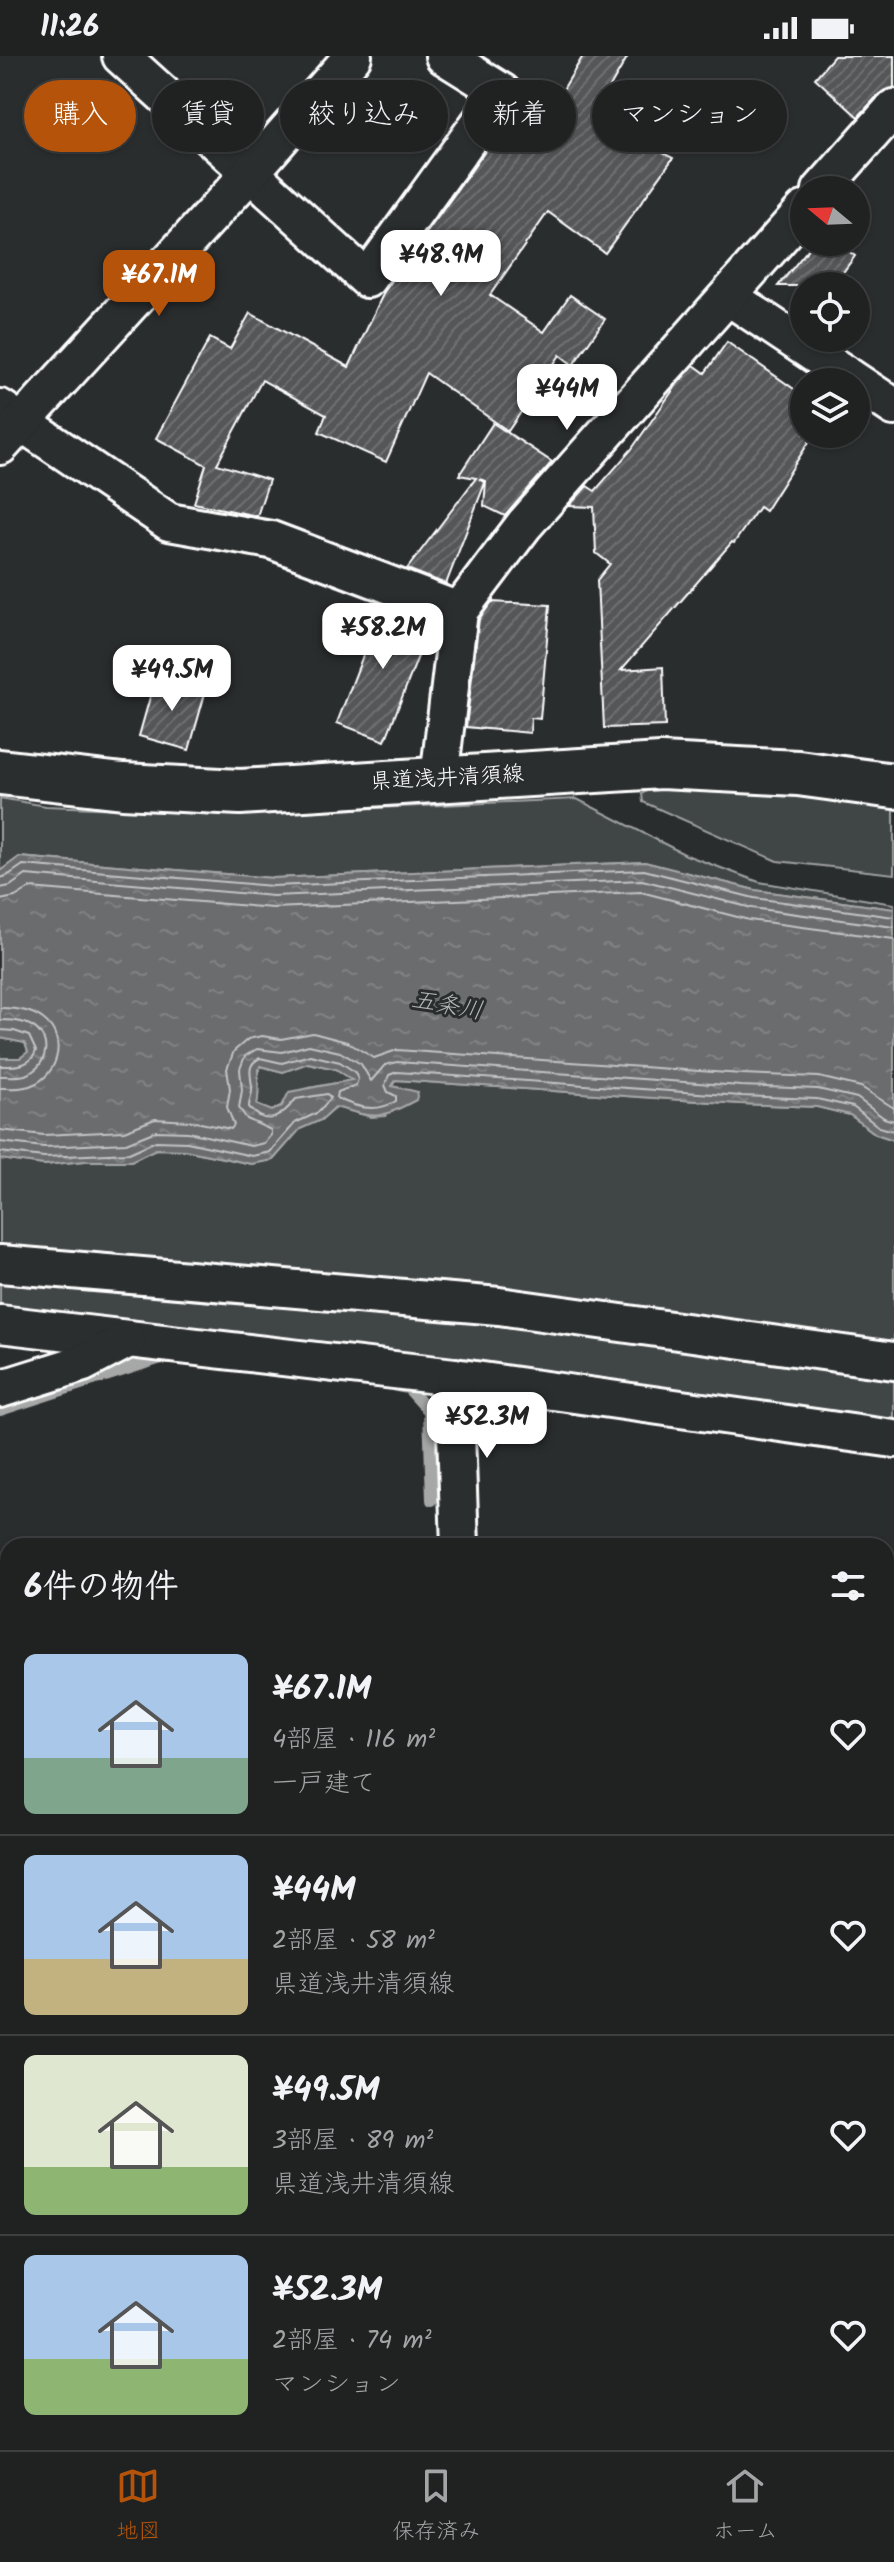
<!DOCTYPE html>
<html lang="ja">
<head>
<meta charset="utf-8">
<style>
  :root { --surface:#202222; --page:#282a2a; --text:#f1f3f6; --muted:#a2a4a5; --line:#3d3f40; --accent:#b45309 }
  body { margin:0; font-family:Kalam,"Klee One",sans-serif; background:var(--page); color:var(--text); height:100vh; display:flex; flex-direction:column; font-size:30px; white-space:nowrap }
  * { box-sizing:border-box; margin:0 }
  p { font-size:26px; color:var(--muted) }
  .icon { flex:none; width:44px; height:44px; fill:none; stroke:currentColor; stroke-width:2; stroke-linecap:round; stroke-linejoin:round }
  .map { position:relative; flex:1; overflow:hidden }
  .panel { position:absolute; left:0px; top:1482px; width:894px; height:912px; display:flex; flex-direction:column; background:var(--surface); border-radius:24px 24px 0 0; box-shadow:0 2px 6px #0004,0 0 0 2px var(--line) }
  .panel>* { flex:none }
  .banner { position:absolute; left:24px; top:24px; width:846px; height:72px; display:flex; gap:16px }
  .needle { width:52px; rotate:289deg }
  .controls { position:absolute; left:790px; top:120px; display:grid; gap:16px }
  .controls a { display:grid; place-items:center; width:80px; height:80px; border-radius:50%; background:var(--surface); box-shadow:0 2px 6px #0004,0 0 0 2px var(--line); font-size:40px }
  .price { position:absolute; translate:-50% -68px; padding:0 18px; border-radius:16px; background:#fff; color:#222; font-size:26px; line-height:52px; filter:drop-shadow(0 2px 4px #0008) }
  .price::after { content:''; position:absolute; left:50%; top:48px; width:24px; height:18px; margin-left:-12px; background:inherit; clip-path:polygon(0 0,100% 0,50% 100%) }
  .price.selected { background:var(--accent); color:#fff }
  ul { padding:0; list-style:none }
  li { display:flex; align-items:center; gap:24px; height:200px; padding:0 24px }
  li+li { border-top:2px solid var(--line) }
  li span { display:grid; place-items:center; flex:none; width:224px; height:160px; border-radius:12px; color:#555 }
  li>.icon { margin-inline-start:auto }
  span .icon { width:96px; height:96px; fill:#fffc; stroke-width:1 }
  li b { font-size:34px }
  h2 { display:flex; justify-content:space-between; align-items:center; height:96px; padding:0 24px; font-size:34px }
  .pill { padding:0 28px; border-radius:36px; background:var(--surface); box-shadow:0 2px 6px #0004,0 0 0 2px var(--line); font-size:28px; line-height:72px }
  .pill.selected { background:var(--accent); color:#fff }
  .status { display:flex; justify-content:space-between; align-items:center; height:56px; padding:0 40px; background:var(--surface); direction:ltr }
  .status svg { height:22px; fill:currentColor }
  .tab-bar { display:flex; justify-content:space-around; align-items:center; height:112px; border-top:2px solid var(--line); background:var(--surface); font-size:22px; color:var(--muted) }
  .tab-bar a { display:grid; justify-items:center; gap:4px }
  .tab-bar .selected { color:var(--accent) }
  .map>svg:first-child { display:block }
</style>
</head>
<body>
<div class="status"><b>11:26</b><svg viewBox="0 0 49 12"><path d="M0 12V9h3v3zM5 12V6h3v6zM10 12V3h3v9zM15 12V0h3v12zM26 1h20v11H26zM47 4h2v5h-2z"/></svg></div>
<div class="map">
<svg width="894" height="2394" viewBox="0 0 894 2394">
  <defs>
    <pattern id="water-ripples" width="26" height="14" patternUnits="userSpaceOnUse" patternTransform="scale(2)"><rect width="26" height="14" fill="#6a6c6d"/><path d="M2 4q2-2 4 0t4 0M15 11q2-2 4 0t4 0" fill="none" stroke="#808283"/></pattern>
    <pattern id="building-hatch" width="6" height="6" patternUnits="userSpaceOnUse" patternTransform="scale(2)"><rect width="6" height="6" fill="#555758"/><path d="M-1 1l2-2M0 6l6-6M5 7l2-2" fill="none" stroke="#6e7071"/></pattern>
  </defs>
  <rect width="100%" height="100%" fill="#2a2d2e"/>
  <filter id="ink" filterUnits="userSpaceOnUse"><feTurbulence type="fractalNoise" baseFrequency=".0125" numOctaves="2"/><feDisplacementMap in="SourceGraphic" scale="16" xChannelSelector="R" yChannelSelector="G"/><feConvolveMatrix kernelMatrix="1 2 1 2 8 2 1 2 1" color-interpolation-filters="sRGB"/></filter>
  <g filter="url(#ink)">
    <!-- grass -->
    <g fill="#414445" stroke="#a0a2a2" stroke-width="2">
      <path d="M648 734H779L894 753V818L777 805 643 746 642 738Z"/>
      <path d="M0 742 46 750 244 758 577 743 686 799 759 826 894 848V853L755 834 644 806 273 822 20 801 0 815Z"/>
      <path d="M0 982 25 987 28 996 20 1002H0Z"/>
      <path d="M308 1007 336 1013 353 1024 309 1032 272 1055 256 1049C262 1033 255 1023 260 1010L283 1016Z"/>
      <path d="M396 1024 740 1048 817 1051 850 1059 876 1078 894 1084V1290L0 1194V1103L44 1109 85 1105H131L155 1093 185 1094 251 1108 273 1104 300 1073 321 1064 336 1051 371 1061 386 1060 391 1030Z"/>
      <path d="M0 1220 511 1265 894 1321V1369L0 1251Z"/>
    </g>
    <!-- water -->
    <path fill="url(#water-ripples)" stroke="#a6a7a7" stroke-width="2" fill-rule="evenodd" d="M19 801 273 822 645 806 755 834 894 853V1084L876 1078 850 1059 817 1051 740 1048 396 1024 392 1030 418 1036 416 1044C377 1065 377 1062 335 1051L321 1064 300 1073 273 1104 251 1108 185 1094 156 1093 131 1105H85L44 1109 0 1103V1002H20L28 996 25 987 0 982V815ZM308 1007 336 1013 352 1024 289 1036 282 1050 272 1055 257 1049C261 1032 255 1023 260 1010L283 1016Z"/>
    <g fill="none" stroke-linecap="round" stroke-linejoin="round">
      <!-- shore -->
      <g stroke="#c3c4c5" stroke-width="2">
        <path d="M0 822 7 820 23 809 273 830 644 814 754 842 894 861"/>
        <path d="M0 832 10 830 26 819 273 840 642 824 752 852 894 871"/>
        <path d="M0 844 15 841 30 832 273 852 641 836 749 864 894 883"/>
        <path d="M0 952C14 952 31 954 43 963 70 983 57 1025 25 1031 17 1033 8 1032 0 1032"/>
        <path d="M0 964C12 964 27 965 36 973 53 988 45 1012 25 1019 18 1021 8 1020 0 1020"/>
        <path d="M0 974 14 975 29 980 36 995C31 1011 14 1010 0 1010"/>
        <path d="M0 1074 44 1079 124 1075 155 1063 190 1065 231 1073 234 1069 227 1051 230 1033 227 1013 234 995 248 983 262 980 281 983 313 977 347 986 374 1002 397 994 742 1018 819 1021 861 1031 894 1052"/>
        <path d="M0 1086 44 1091 126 1087 156 1075 188 1076 251 1090 264 1087 271 1079V1074L247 1063 239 1052 242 1034 240 1013 245 1000 257 993 282 996 309 989 340 996 361 1008 371 1025 385 1009 397 1006 741 1030 818 1033 857 1042 884 1062 894 1065"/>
        <path d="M0 1096 44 1101 129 1097 156 1085 187 1086 252 1100 270 1096 295 1067 317 1057 331 1042 327 1038 296 1043C282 1060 268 1073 249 1051 249 1044 253 1037 252 1031 251 1018 246 1009 260 1002L282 1007 310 999 340 1006 355 1016 358 1023 356 1029 338 1036 337 1042C356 1052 377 1057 396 1045V1040L388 1036 385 1029 389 1019 397 1016 741 1040 817 1043 853 1051 879 1071 894 1075"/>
      </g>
      <!-- stream -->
      <g stroke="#a6a7a7" stroke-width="12">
        <path d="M397 1330 408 1332 429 1355 432 1444"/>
        <path d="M0 1354 161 1302 169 1303"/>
      </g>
    </g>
    <!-- building -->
    <g fill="url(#building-hatch)" stroke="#fff" stroke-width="2">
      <path d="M583 0H628L595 57 621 76 673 102 605 197 548 156 490 239 544 276 570 239 605 263 573 309 560 299 508 375 426 317 386 406 319 376 326 359 262 324 217 408 269 424 257 460 194 447 206 409 156 382 210 282 230 293 250 257 349 311 384 236 519 48 523 39 549 57Z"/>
      <path d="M834 0H894V32L879 38 858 61 815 22Z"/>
      <path d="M814 186H836L855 200 833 230H778Z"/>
      <path d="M727 286 804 340V378H814L765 455 759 451 734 487 732 486 621 614 663 611 665 670 604 672 597 524 610 508 596 497 594 451 569 450 587 430 595 435 631 394 678 327 694 309 705 317Z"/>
      <path d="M493 367 552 406 505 460 484 450 486 425 479 423 485 427 446 528 407 513 476 422 459 419Z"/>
      <path d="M376 546 431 567 385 685 337 667 367 589 361 587Z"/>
      <path d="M492 546 550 549 540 663 531 662 530 677 466 671 479 563Z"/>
      <path d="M156 620 206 634 189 694 139 680Z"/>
    </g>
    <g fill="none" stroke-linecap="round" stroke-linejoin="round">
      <defs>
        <g id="street">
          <path d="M121 0 367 223 502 36 444 0"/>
          <path d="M821 134 894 52"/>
          <path d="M729 241 894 351"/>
          <path d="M0 352 169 466 271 484 459 555"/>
          <path d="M0 390 250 117 353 0"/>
          <path d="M439 723 459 555 524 469 804 154"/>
          <path d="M0 1208 499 1250 894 1305"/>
          <path d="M0 1268 454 1321 894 1383"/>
          <path d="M454 1321 460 1490"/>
          <path d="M0 1333 83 1307 127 1284"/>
          <path d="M886 1670 894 1672"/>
          <path d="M0 1679 8 1676"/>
          <path d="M886 2017 894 2019"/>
          <path d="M0 2066 8 2063"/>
          <path d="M886 2320 894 2311"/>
          <path d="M354 2394 359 2386"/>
          <path d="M822 2394 829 2386"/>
        </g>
        <path id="secondary" d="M0 716 123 730 240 736 661 710 798 717 894 730"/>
      </defs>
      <!-- street casing -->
      <use href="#street" stroke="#fff" stroke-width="42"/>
      <!-- secondary casing -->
      <use href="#secondary" stroke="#fff" stroke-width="50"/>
      <!-- street -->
      <use href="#street" stroke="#2a2d2e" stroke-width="36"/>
      <!-- secondary -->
      <use href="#secondary" stroke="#2a2d2e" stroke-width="44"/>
    </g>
  </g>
  <g text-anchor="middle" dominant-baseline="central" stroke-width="6" stroke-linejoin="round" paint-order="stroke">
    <!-- street labels -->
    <g font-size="22" fill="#fff" stroke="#2a2d2e">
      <text transform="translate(447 723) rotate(-3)">県道浅井清須線</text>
    </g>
    <!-- water labels -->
    <g font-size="24" font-style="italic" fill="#b4b6b6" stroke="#2a2d2e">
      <text transform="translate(447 950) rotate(10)">五条川</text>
    </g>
  </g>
</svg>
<div class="controls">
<a><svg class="needle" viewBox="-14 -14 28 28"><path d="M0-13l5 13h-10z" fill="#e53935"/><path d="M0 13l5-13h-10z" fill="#a2a4a5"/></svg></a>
<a><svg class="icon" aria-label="locate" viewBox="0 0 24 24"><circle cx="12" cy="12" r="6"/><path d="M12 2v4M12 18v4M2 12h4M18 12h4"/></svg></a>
<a><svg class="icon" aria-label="layers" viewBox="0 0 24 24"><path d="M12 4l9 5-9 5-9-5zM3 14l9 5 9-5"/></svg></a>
</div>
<b class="price" style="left:441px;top:242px">¥48.9M</b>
<b class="price selected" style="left:159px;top:262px">¥67.1M</b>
<b class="price" style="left:567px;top:376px">¥44M</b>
<b class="price" style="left:383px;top:615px">¥58.2M</b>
<b class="price" style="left:172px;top:657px">¥49.5M</b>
<b class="price" style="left:487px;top:1404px">¥52.3M</b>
<div class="banner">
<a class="pill selected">購入</a>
<a class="pill">賃貸</a>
<a class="pill">絞り込み</a>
<a class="pill">新着</a>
<a class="pill">マンション</a>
</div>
<section class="panel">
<h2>6件の物件<svg class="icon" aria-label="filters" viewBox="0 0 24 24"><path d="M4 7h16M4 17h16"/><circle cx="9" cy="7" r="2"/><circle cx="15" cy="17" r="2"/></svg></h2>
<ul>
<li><span style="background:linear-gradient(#a9c7e8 65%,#7fa58c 0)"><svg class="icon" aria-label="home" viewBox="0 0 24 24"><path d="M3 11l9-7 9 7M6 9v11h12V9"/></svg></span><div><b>¥67.1M</b><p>4部屋 · 116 m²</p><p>一戸建て</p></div><svg class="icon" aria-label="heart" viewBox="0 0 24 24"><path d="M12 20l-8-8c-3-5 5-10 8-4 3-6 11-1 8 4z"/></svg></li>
<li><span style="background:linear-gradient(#a9c7e8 65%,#c2b280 0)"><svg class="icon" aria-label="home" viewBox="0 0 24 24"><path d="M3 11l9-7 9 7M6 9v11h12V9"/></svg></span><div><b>¥44M</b><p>2部屋 · 58 m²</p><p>県道浅井清須線</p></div><svg class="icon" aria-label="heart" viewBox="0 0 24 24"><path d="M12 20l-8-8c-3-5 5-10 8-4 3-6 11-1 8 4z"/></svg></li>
<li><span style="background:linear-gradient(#dfe7d0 70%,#8fb573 0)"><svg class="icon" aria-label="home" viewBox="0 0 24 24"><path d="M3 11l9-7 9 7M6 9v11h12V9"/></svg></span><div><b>¥49.5M</b><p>3部屋 · 89 m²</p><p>県道浅井清須線</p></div><svg class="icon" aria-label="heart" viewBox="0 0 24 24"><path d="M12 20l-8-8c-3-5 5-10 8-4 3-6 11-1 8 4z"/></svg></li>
<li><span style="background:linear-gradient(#a9c7e8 65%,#8fb573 0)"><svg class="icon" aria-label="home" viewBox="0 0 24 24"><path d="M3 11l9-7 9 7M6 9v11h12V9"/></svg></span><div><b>¥52.3M</b><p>2部屋 · 74 m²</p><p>マンション</p></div><svg class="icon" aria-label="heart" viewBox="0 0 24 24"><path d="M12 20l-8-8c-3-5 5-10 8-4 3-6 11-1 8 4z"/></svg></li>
</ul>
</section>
</div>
<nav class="tab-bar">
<a class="selected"><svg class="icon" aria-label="map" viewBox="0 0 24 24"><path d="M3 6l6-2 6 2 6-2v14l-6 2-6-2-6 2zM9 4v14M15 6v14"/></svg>地図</a>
<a><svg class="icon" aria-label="saved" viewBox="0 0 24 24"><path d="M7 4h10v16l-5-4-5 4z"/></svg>保存済み</a>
<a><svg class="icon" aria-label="home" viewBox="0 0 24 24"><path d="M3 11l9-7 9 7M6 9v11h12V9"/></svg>ホーム</a>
</nav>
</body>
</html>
